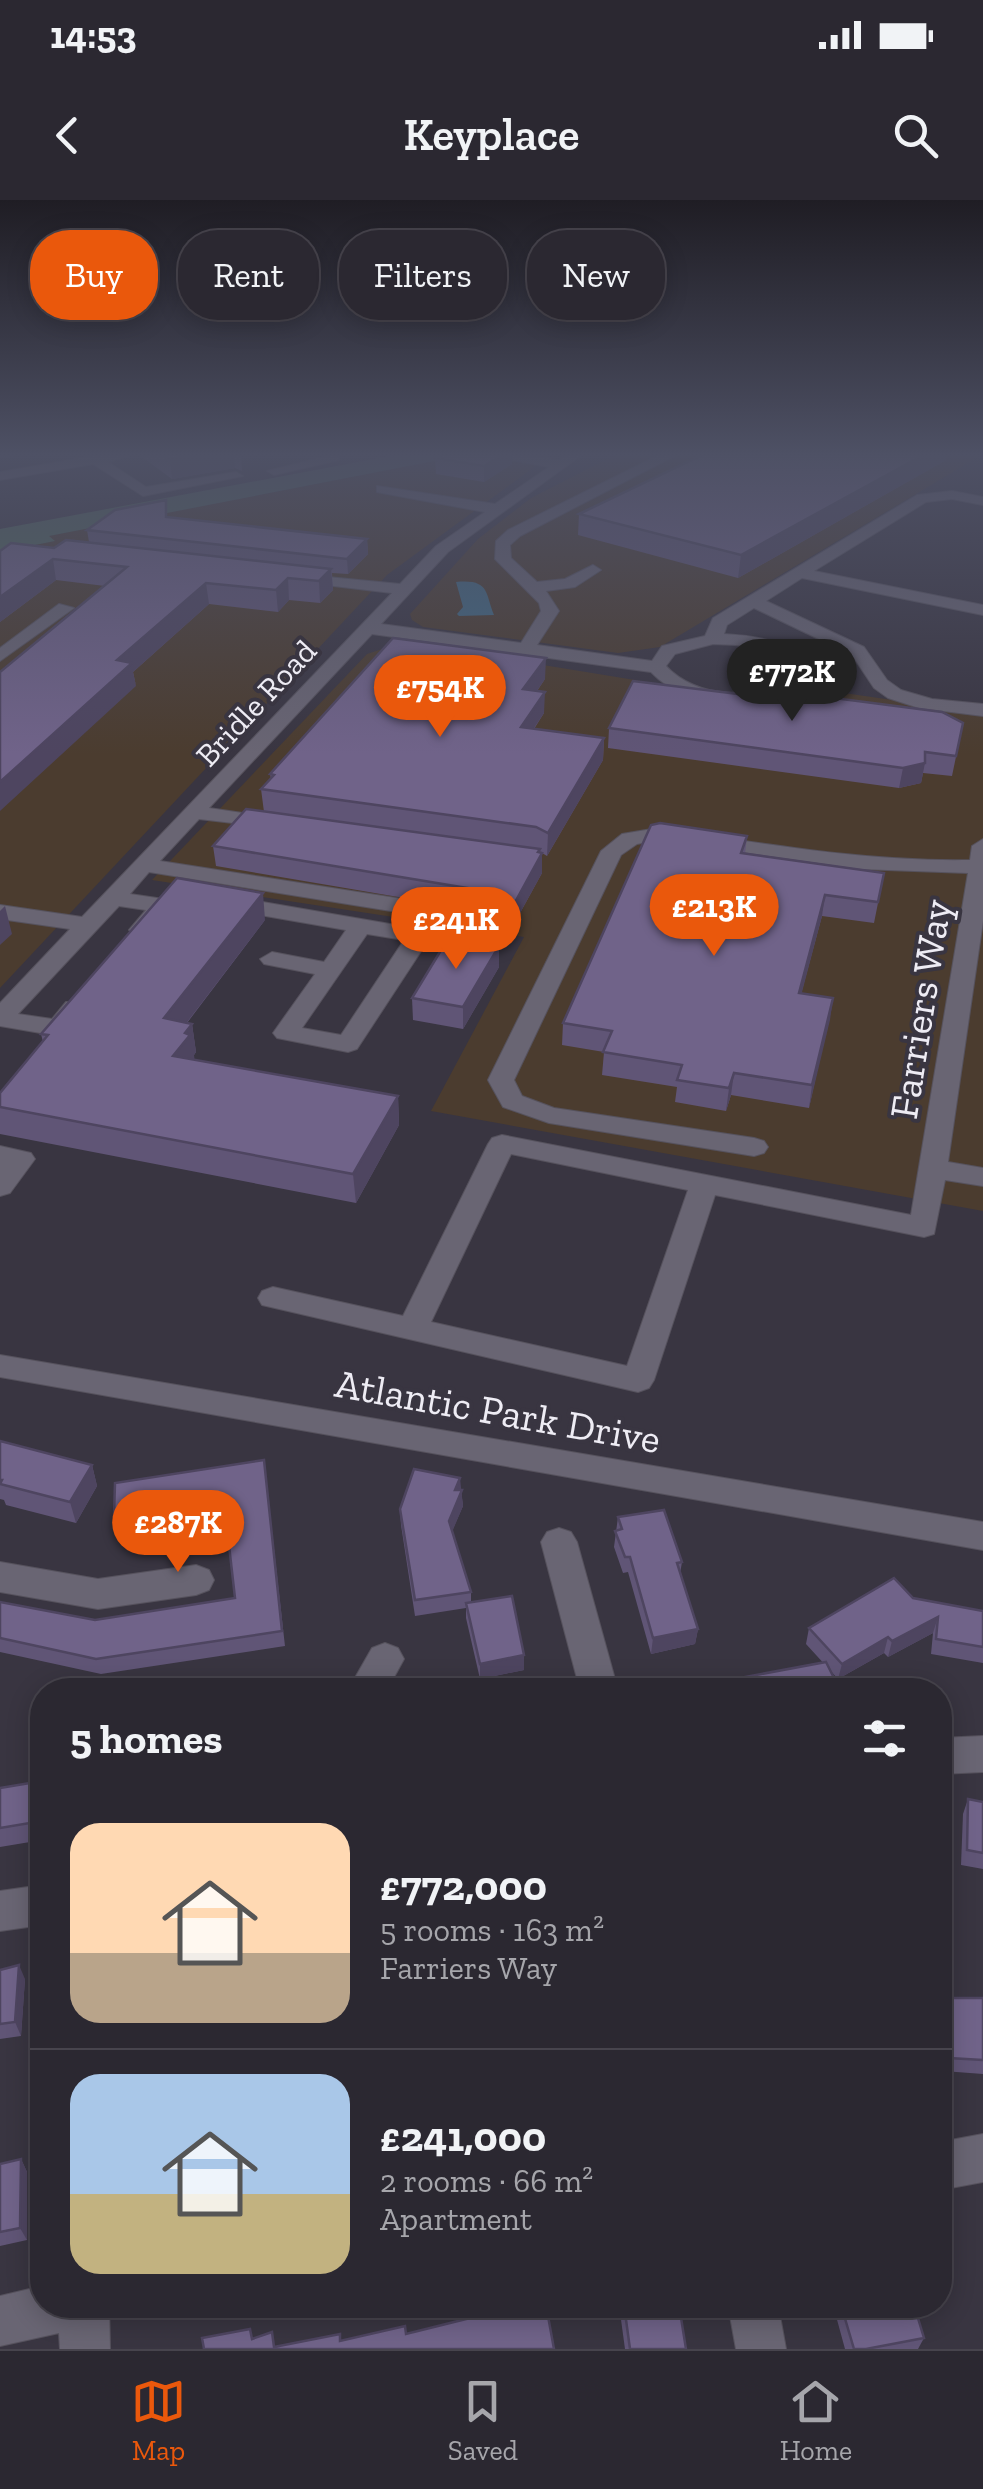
<!DOCTYPE html>
<html lang="en">
<head>
<meta charset="utf-8">
<style>
  :root { --surface:#2b2831; --page:#333039; --text:#f1f3f6; --muted:#a6a6ab; --line:#47444d; --accent:#ea580c }
  body { margin:0; font-family:"Zilla Slab",serif; background:var(--page); color:var(--text); height:100vh; display:flex; flex-direction:column; font-size:38px; white-space:nowrap }
  * { box-sizing:border-box; margin:0 }
  p { font-size:32px; color:var(--muted) }
  .icon { flex:none; width:55px; height:55px; fill:none; stroke:currentColor; stroke-width:2; stroke-linecap:round; stroke-linejoin:round }
  .map { position:relative; flex:1; overflow:hidden }
  .details { position:absolute; left:30px; top:1478px; width:922px; height:640px; display:flex; flex-direction:column; background:var(--surface); border-radius:40px; box-shadow:0 5px 25px #0003,0 0 0 2px var(--line) }
  .details>* { flex:none }
  .top-card { position:absolute; left:30px; top:30px; width:925px; height:90px; display:flex; gap:20px }
  .price { position:absolute; translate:-50% -85px; padding:0 22px; border-radius:35px; background:var(--accent); color:#fff; font-size:32px; line-height:65px; filter:drop-shadow(0 2px 5px #0008) }
  .price::after { content:''; position:absolute; left:50%; top:60px; width:30px; height:22px; margin-left:-15px; background:inherit; clip-path:polygon(0 0,100% 0,50% 100%) }
  .price.active { background:#222; color:#fff }
  ul { padding:0; list-style:none }
  li { display:flex; align-items:center; gap:30px; height:250px; padding:0 40px }
  li+li { border-top:2px solid var(--line) }
  li span { display:grid; place-items:center; flex:none; width:280px; height:200px; border-radius:30px; color:#555 }
  li>.icon { margin-inline-start:auto }
  span .icon { width:120px; height:120px; fill:#fffc; stroke-width:1 }
  li b { font-size:42px }
  h2 { display:flex; justify-content:space-between; align-items:center; height:120px; padding:0 40px; font-size:42px }
  .chip { padding:0 35px; border-radius:40px; background:var(--surface); box-shadow:0 5px 25px #0003,0 0 0 2px var(--line); font-size:35px; line-height:90px }
  .chip.active { background:var(--accent); color:#fff }
  .status { display:flex; justify-content:space-between; align-items:center; height:70px; padding:0 50px; background:var(--surface); direction:ltr }
  .status svg { height:28px; fill:currentColor }
  header { display:flex; justify-content:space-between; align-items:center; height:130px; padding:0 40px; background:var(--surface); font-size:45px; font-weight:600 }
  .tabs { display:flex; justify-content:space-around; align-items:center; height:140px; border-top:2px solid var(--line); background:var(--surface); font-size:28px; color:var(--muted) }
  .tabs a { display:grid; justify-items:center; gap:5px }
  .tabs .active { color:var(--accent) }
  .map>svg:first-child { display:block }
</style>
</head>
<body>
<div class="status"><b>14:53</b><svg viewBox="0 0 49 12"><path d="M0 12V9h3v3zM5 12V6h3v6zM10 12V3h3v9zM15 12V0h3v12zM26 1h20v11H26zM47 4h2v5h-2z"/></svg></div>
<header><svg class="icon" aria-label="back" viewBox="0 0 24 24"><path d="M15 5l-7 7 7 7"/></svg>Keyplace<svg class="icon" aria-label="search" viewBox="0 0 24 24"><circle cx="10" cy="10" r="6"/><path d="M15 15l6 6"/></svg></header>
<div class="map">
<svg width="983" height="2149" viewBox="0 0 983 2149">
  <rect width="100%" height="100%" fill="#393541"/>
  <!-- industrial -->
  <g fill="#4b3c2f">
    <path d="M470 254H552L387 375 0 788V352L54 341 48 336Z"/>
    <path d="M617 254H983L660 447 618 453 423 427 412 420 410 414 478 339 531 298Z"/>
    <path d="M420 445 641 481 709 500 814 504 837 492 983 513V1011L431 911 524 737 152 680 367 454 388 447Z"/>
  </g>
  <!-- green -->
  <path fill="#4e695a" d="M401 254H470L49 336 55 341 0 352V329Z"/>
  <!-- water -->
  <path fill="#406881" d="M456 382C490 379 485 393 494 415L459 416 457 414 463 407Z"/>
  <g fill="none" stroke-linecap="round" stroke-linejoin="round">
    <defs>
      <g id="minor">
        <path d="M105 254H134L108 262 146 287 236 272 243 276 143 296 93 264 0 280V272Z"/>
        <path d="M324 254H338L339 260 274 275 267 271 324 257Z"/>
        <path d="M507 254 559 260 567 254H583L448 352 381 424 521 443 541 411 539 403 495 359 496 341 508 330 661 254H678L520 336 510 345 511 358 537 382 565 379 593 365 601 370 575 387 546 391 559 411 537 445 652 461 662 446 705 436 713 418 917 295 952 291 983 297V305L952 299 926 302 814 371 983 405V415L802 378 766 401 864 447 887 480 901 490 932 499 983 504V516L919 508 888 498 874 488 852 455 754 408 727 425 724 434C757 436 791 439 806 472 771 517 689 512 651 472L372 434 209 608 283 619 286 624 283 629 199 619 160 661 447 706 455 708 458 713 455 718 447 720 149 672 130 694 170 700 173 705 149 735 141 737 129 730 146 710 119 706 18 814 52 819 66 802H84L87 807 67 833 58 836 0 826V803L70 729 0 719V705L82 717 392 393 292 381 284 376 286 373 400 384 436 346 485 312 382 293 377 292V286L495 304 549 267 507 259ZM713 444C739 445 775 444 787 471 756 503 696 498 666 466L675 454Z"/>
        <path d="M59 404 74 408 0 461V448Z"/>
        <path d="M658 628C761 643 865 662 970 660L972 646 983 639V721L948 962 983 968V986L945 980 934 1034 924 1037 715 995 654 1180 649 1188 638 1192 262 1105 258 1098 262 1091 273 1087 403 1116 488 944 492 938 502 935 911 1015 968 673 860 669 658 640 637 644 621 655 514 880 522 896 554 908 754 938 764 941 768 947 764 953 754 956 549 923 503 907 488 880 601 651 622 634ZM511 954 688 990 627 1166 431 1122Z"/>
        <path d="M228 696 419 729 431 736 357 849 348 852 277 838 273 833 315 774 264 764 260 759 272 752 324 762 346 730 220 708 217 703 220 698ZM367 734 404 740 341 835 302 828Z"/>
        <path d="M0 946 31 953 35 959 10 993 0 996Z"/>
        <path d="M0 1155 983 1322V1350L0 1177Z"/>
        <path d="M559 1328 571 1332 577 1342 618 1490H580L541 1342 547 1332Z"/>
        <path d="M0 1362 98 1379 196 1365 209 1370 214 1380 209 1390 196 1395 98 1409 0 1392Z"/>
        <path d="M385 1443 398 1448 404 1459 387 1490H348L372 1448Z"/>
        <path d="M983 1536V1572L940 1574V1538Z"/>
        <path d="M42 1685V1725L0 1731V1691Z"/>
        <path d="M983 1934V1982L940 1990V1942Z"/>
        <path d="M42 2086V2105H109L110 2149H60L59 2133 0 2146V2096Z"/>
        <path d="M728 2105H778L786 2149H736Z"/>
      </g>
    </defs>
    <!-- minor casing -->
    <use href="#minor" stroke="#56525d" stroke-width="2"/>
    <!-- minor -->
    <use href="#minor" fill="#696573" fill-rule="evenodd"/>
  </g>
  <!-- wall -->
  <g fill="#605576">
    <path d="M138 254H241L242 271 235 268 172 279Z"/>
    <path d="M435 258 512 264 484 282 436 274Z"/>
    <path d="M946 260 738 378 578 335 579 314Z"/>
    <path d="M168 317 367 339 368 354 348 374 332 373 333 390 320 403 289 400 278 412 209 404 133 472 136 486 105 386 56 380 0 422V351L54 348 89 342 87 330Z"/>
    <path d="M545 479 537 491 544 513 534 529 604 538 603 560 547 656 542 653V673L514 724 463 717V708L216 666 213 646 264 612 261 589 271 579 270 574Z"/>
    <path d="M963 523 952 576 923 573 921 583 899 588 608 548 609 528Z"/>
    <path d="M747 636 745 654 884 673 874 723 822 716 801 794 833 798 809 908 731 895 726 911 675 902 677 887 602 875 604 852 562 845 563 823Z"/>
    <path d="M265 720 187 823 192 824 196 852 194 855V860L398 896 399 925 356 1003 0 934V893L43 842 41 834Z"/>
    <path d="M499 746V767L463 829 413 820 412 798Z"/>
    <path d="M0 1241 92 1265 97 1286 76 1323 6 1305 4 1300 0 1299Z"/>
    <path d="M264 1260 285 1446 101 1474 0 1452V1402L95 1420 235 1398 226 1317 118 1331 114 1316Z"/>
    <path d="M461 1290 463 1306 452 1331 471 1392V1402L524 1455V1470L480 1479 466 1418V1408L415 1416 401 1325 400 1309Z"/>
    <path d="M618 1317 682 1362 680 1374 698 1429 695 1444 651 1454 628 1372 623 1373 614 1347Z"/>
    <path d="M913 1398 983 1411V1463L931 1454 933 1433 888 1457 884 1453 838 1479 806 1444 809 1428Z"/>
    <path d="M42 1581V1640L0 1647V1588Z"/>
    <path d="M968 1599 983 1602V1669L961 1665 963 1614Z"/>
    <path d="M940 1624 947 1643 940 1662Z"/>
    <path d="M0 1770 25 1779 21 1836 0 1839Z"/>
    <path d="M940 1798H983V1874L943 1871 940 1856Z"/>
    <path d="M21 1959 27 1972V2040L0 2046V1964Z"/>
    <path d="M619 2105H679L686 2149H625Z"/>
    <path d="M833 2105H914L924 2138 918 2149H845Z"/>
  </g>
  <!-- shaded-wall -->
  <g fill="#4e4560">
    <path d="M0 254H28L0 258Z"/>
    <path d="M205 254H234L235 268 172 279 170 259Z"/>
    <path d="M504 254H512V264L484 282V266Z"/>
    <path d="M925 254H947L946 260 738 378 741 355Z"/>
    <path d="M367 339 368 354 348 374 347 359Z"/>
    <path d="M53 359 56 380 0 422V397Z"/>
    <path d="M331 369 333 390 320 403 319 381Z"/>
    <path d="M288 378 289 400 278 412 276 390Z"/>
    <path d="M206 383 209 404 133 472 136 486 0 611V582L117 460Z"/>
    <path d="M546 458 545 479 523 511V489Z"/>
    <path d="M545 492 544 513 520 549 521 527Z"/>
    <path d="M604 538 603 560 547 656 548 633Z"/>
    <path d="M925 563 921 583 899 588 903 568Z"/>
    <path d="M540 649 539 657 542 653V673L514 724V704Z"/>
    <path d="M263 693 265 720 168 847 164 818Z"/>
    <path d="M825 695 822 716 796 815 799 793Z"/>
    <path d="M5 706 12 734 0 745V711Z"/>
    <path d="M499 746V767L463 829V807Z"/>
    <path d="M833 798 830 820 809 908 812 885Z"/>
    <path d="M192 824 196 852 194 855 195 863 173 856 185 833Z"/>
    <path d="M734 873 731 895 726 911 729 888Z"/>
    <path d="M398 896 399 925 356 1003 353 974Z"/>
    <path d="M92 1265 97 1286 76 1323 70 1302Z"/>
    <path d="M460 1278 463 1306 450 1337 449 1321 455 1290Z"/>
    <path d="M938 1417 933 1433 888 1457 892 1441Z"/>
    <path d="M698 1429 695 1444 651 1454 653 1438Z"/>
    <path d="M888 1437 884 1453 838 1479 842 1464Z"/>
    <path d="M524 1455V1470L480 1479V1464Z"/>
    <path d="M19 1765 25 1779 21 1836 15 1822Z"/>
    <path d="M21 1959 27 1972V2040L20 2028Z"/>
  </g>
  <!-- building -->
  <g fill="#706389" stroke="#4e4560" stroke-width="2.5">
    <path d="M162 254H205L170 259Z"/>
    <path d="M443 254H504L484 266 435 258Z"/>
    <path d="M704 254H925L741 355 579 314Z"/>
    <path d="M166 300V317L367 339 347 359 87 330 115 310Z"/>
    <path d="M66 340 331 369 319 381 288 378 276 390 206 383 117 460 132 463 0 582V472L127 367 53 359 0 397V351L11 343 54 348Z"/>
    <path d="M393 438 546 458 523 489 545 492 521 527 604 538 548 633 536 627 261 589 274 575 270 574Z"/>
    <path d="M633 481 803 502 811 495 942 512 963 523 956 556 925 552V563L903 568 609 528Z"/>
    <path d="M246 609 540 649 538 652 542 653 514 704 463 696 467 688 213 646Z"/>
    <path d="M660 623 747 636 741 653 884 673 878 702 825 695 799 793 833 798 812 885 734 873 729 888 677 880 682 865 603 852 612 831 563 823 651 625Z"/>
    <path d="M177 678 263 693 164 818 192 824 185 833 190 835 173 856 398 896 353 974 0 907V893L48 835 41 834Z"/>
    <path d="M449 737 499 746 463 807 412 798Z"/>
    <path d="M0 1241 92 1265 70 1302 0 1284 2 1280H0Z"/>
    <path d="M264 1260 282 1431 96 1459 0 1438V1402L95 1420 235 1398 224 1301 114 1316 115 1283Z"/>
    <path d="M414 1269 460 1278 455 1290H462L449 1321 471 1392 415 1400 400 1309Z"/>
    <path d="M664 1310 682 1362 677 1363 698 1429 653 1438 630 1357H625L615 1331 622 1329 618 1317Z"/>
    <path d="M894 1378 913 1398 983 1411V1447L936 1439 938 1417 892 1441 888 1437 842 1464 809 1428Z"/>
    <path d="M512 1396 524 1455 480 1464 466 1403Z"/>
    <path d="M826 1462 840 1490H675Z"/>
    <path d="M42 1581V1621L0 1628V1588Z"/>
    <path d="M968 1599 983 1602V1653L967 1650Z"/>
    <path d="M940 1624 947 1643 940 1644Z"/>
    <path d="M19 1765 15 1822 0 1824V1770Z"/>
    <path d="M940 1798H983V1860L949 1858 940 1811Z"/>
    <path d="M21 1959 20 2028 0 2032V1964Z"/>
    <path d="M467 2105H546L554 2149H204L202 2138 250 2129 252 2139 272 2132 274 2147 340 2134V2141L405 2126 406 2134 470 2118Z"/>
    <path d="M624 2105H679L686 2149H630Z"/>
    <path d="M841 2105H914L924 2138 866 2149H854Z"/>
  </g>
  <!-- sky -->
  <linearGradient id="sky" x2="0" y2="1"><stop stop-color="#1f1d24"/><stop offset="0.46" stop-color="#4e5165"/><stop offset="1" stop-color="#4e5165" stop-opacity="0"/></linearGradient>
  <rect width="983" height="554" fill="url(#sky)"/>
  <g text-anchor="middle" dominant-baseline="central" stroke-width="8" stroke-linejoin="round" paint-order="stroke">
    <!-- far-street labels -->
    <g font-size="32" fill="#eeecf4" stroke="#393541">
      <text transform="translate(256 503) rotate(-47)">Bridle Road</text>
    </g>
    <!-- street labels -->
    <g font-size="40" fill="#eeecf4" stroke="#393541">
      <text transform="translate(920 809) rotate(-81)">Farriers Way</text>
      <text transform="translate(498 1211) rotate(10)">Atlantic Park Drive</text>
    </g>
  </g>
</svg>
<b class="price active" style="left:792px;top:524px">£772K</b>
<b class="price" style="left:440px;top:540px">£754K</b>
<b class="price" style="left:714px;top:759px">£213K</b>
<b class="price" style="left:456px;top:772px">£241K</b>
<b class="price" style="left:178px;top:1375px">£287K</b>
<div class="top-card">
<a class="chip active">Buy</a>
<a class="chip">Rent</a>
<a class="chip">Filters</a>
<a class="chip">New</a>
</div>
<section class="details">
<h2>5 homes<svg class="icon" aria-label="filters" viewBox="0 0 24 24"><path d="M4 7h16M4 17h16"/><circle cx="9" cy="7" r="2"/><circle cx="15" cy="17" r="2"/></svg></h2>
<ul>
<li><span style="background:linear-gradient(#ffd9b3 65%,#b9a48a 0)"><svg class="icon" aria-label="home" viewBox="0 0 24 24"><path d="M3 11l9-7 9 7M6 9v11h12V9"/></svg></span><div><b>£772,000</b><p>5 rooms · 163 m²</p><p>Farriers Way</p></div></li>
<li><span style="background:linear-gradient(#a9c7e8 60%,#c2b280 0)"><svg class="icon" aria-label="home" viewBox="0 0 24 24"><path d="M3 11l9-7 9 7M6 9v11h12V9"/></svg></span><div><b>£241,000</b><p>2 rooms · 66 m²</p><p>Apartment</p></div></li>
</ul>
</section>
</div>
<nav class="tabs">
<a class="active"><svg class="icon" aria-label="map" viewBox="0 0 24 24"><path d="M3 6l6-2 6 2 6-2v14l-6 2-6-2-6 2zM9 4v14M15 6v14"/></svg>Map</a>
<a><svg class="icon" aria-label="saved" viewBox="0 0 24 24"><path d="M7 4h10v16l-5-4-5 4z"/></svg>Saved</a>
<a><svg class="icon" aria-label="home" viewBox="0 0 24 24"><path d="M3 11l9-7 9 7M6 9v11h12V9"/></svg>Home</a>
</nav>
</body>
</html>
